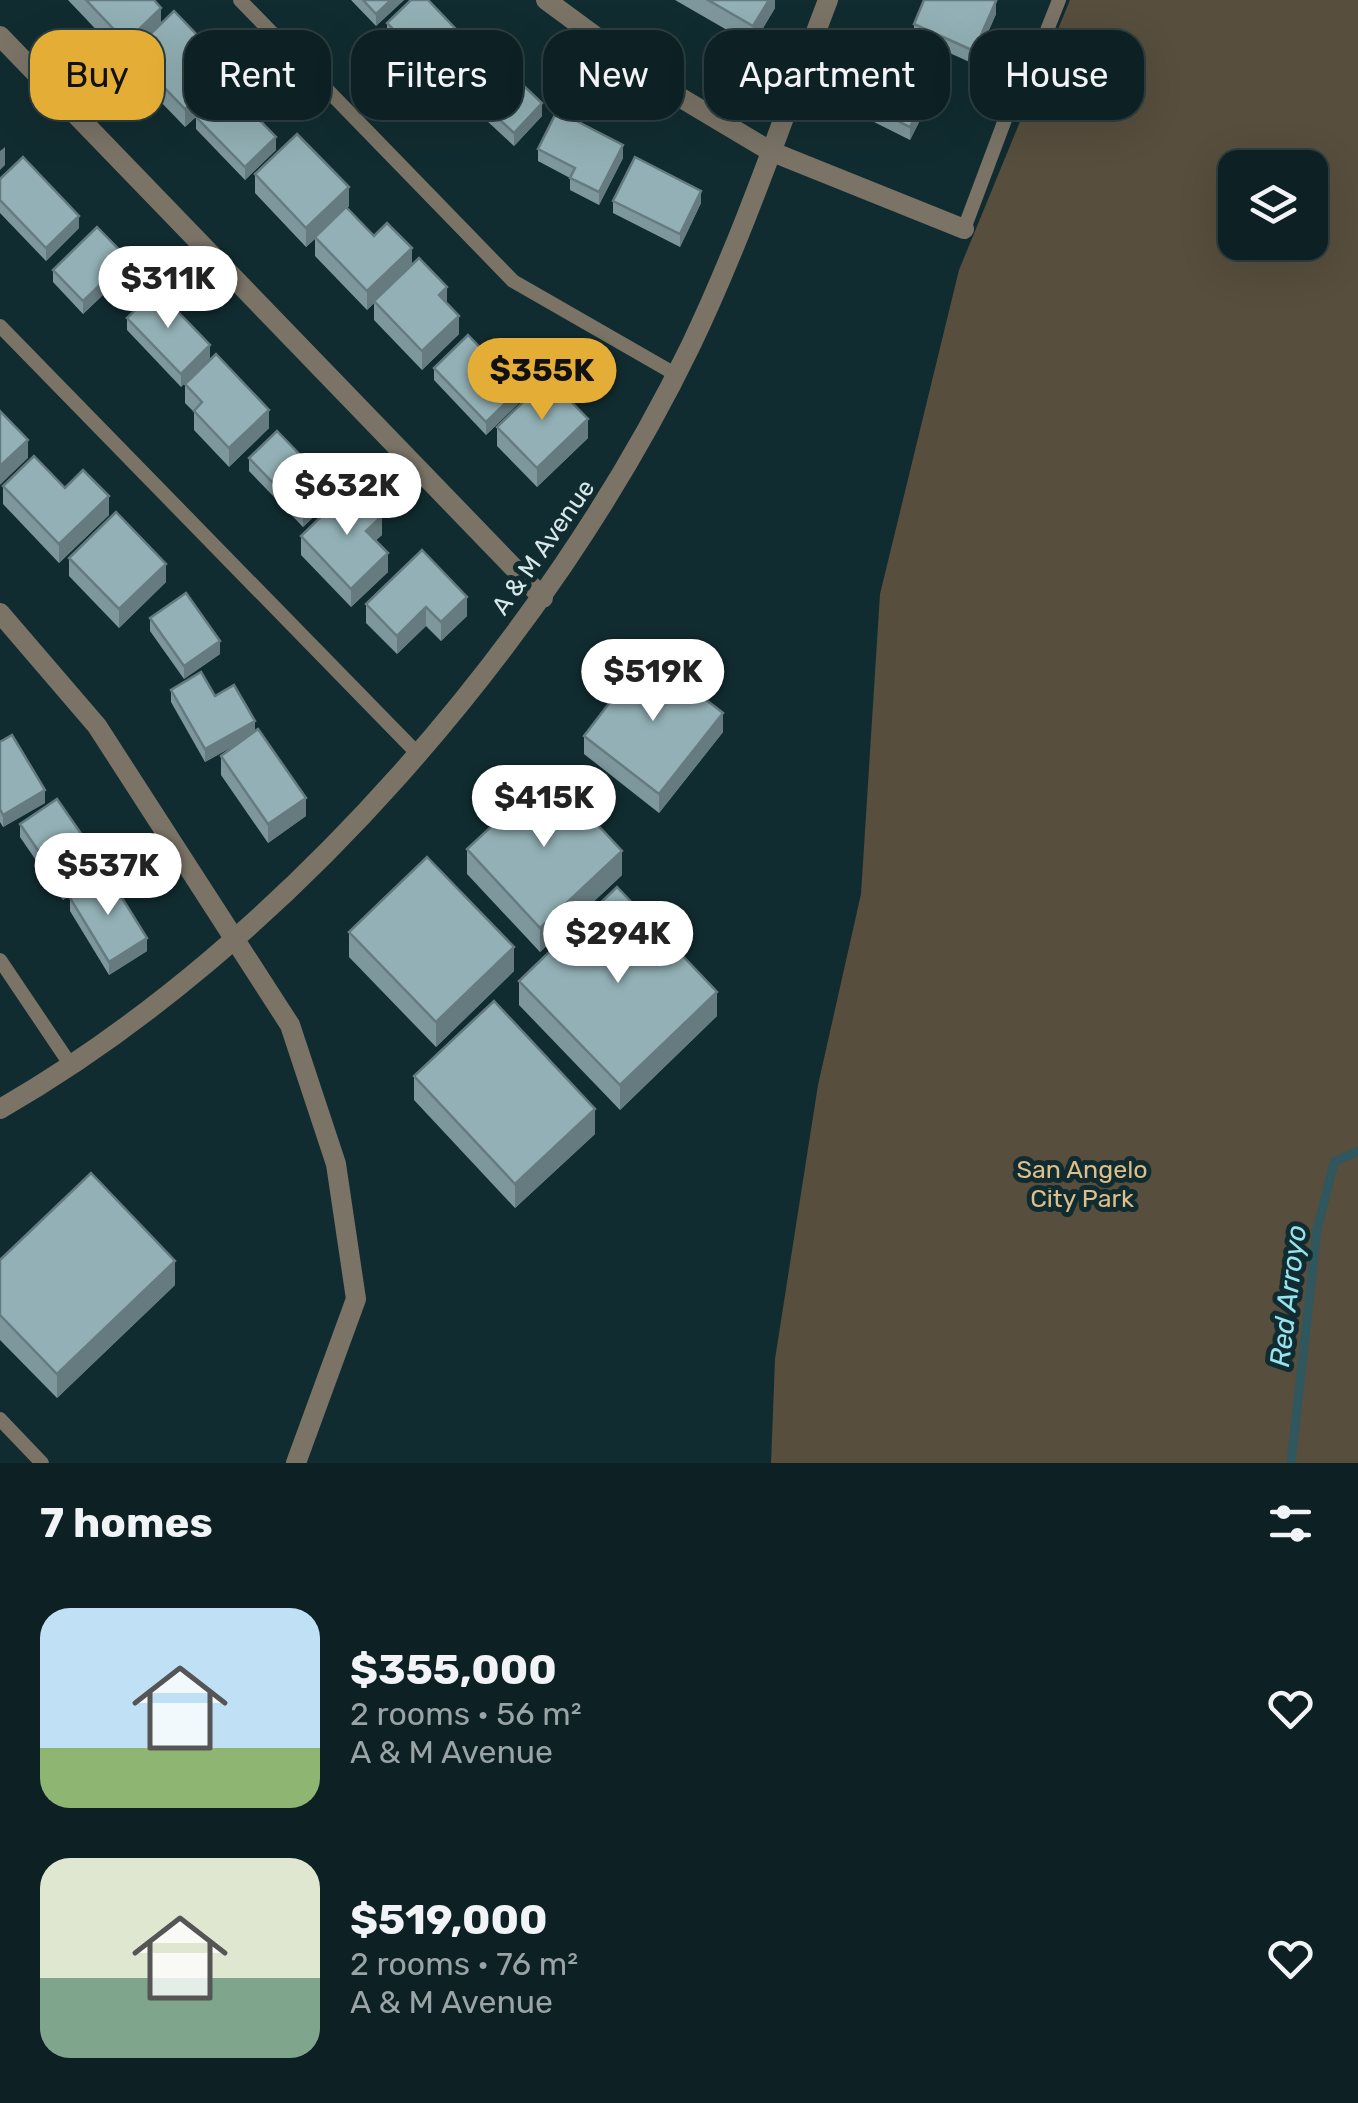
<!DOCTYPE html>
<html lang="en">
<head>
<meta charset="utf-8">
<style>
  :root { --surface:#0d2124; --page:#16292c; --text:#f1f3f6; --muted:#9aa3a6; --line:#2d3e41; --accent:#e4ad35 }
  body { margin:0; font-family:Rubik,sans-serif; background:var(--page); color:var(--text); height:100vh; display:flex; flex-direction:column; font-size:38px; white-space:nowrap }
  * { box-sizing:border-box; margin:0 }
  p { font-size:32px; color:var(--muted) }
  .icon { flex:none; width:55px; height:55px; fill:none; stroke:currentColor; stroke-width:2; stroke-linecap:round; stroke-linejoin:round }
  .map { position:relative; height:1463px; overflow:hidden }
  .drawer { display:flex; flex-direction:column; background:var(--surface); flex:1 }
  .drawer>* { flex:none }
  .top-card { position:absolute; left:30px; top:30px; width:1300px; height:90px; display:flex; gap:20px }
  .tools { position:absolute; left:1218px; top:150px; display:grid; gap:20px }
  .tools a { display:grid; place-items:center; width:110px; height:110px; border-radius:20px; background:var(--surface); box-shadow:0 10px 40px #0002,0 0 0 2px var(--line); font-size:50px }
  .price { position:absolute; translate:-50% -85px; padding:0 22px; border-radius:35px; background:#fff; color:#222; font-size:32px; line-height:65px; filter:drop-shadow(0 2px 5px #0008) }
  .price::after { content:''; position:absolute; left:50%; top:60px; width:30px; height:22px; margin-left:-15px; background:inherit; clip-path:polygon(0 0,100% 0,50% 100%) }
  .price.on { background:var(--accent); color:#111 }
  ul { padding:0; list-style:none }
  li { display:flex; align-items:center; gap:30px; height:250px; padding:0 40px }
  li span { display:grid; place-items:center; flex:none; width:280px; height:200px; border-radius:30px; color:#555 }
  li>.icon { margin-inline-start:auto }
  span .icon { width:120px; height:120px; fill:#fffc; stroke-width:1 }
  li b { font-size:42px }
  h2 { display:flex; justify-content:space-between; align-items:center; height:120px; padding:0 40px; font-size:42px }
  .pill { padding:0 35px; border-radius:30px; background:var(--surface); box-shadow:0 10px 40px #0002,0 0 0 2px var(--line); font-size:35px; line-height:90px }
  .pill.on { background:var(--accent); color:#111 }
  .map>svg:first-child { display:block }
</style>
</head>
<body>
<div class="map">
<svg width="1358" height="1463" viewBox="0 0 1358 1463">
  <rect width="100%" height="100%" fill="#112c30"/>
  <!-- green -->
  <path fill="#574e3d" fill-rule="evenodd" d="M1070 0H1358V1463H771L775 1359 818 1085 861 894 880 594 959 270ZM1235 168H1310V242H1235Z"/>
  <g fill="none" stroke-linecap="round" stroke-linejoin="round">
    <!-- stream -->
    <path stroke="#2f575d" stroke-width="9" d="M1291 1463 1317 1230 1334 1162 1358 1151"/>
    <!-- service -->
    <g stroke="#7a7366" stroke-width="14">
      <path d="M240 0 513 281 675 374"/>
      <path d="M964 229 1018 85 1040 48 1059 0"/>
      <path d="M0 326 416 752"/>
      <path d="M0 960 72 1067"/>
      <path d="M0 1419 42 1463"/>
    </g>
    <!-- minor -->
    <g stroke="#7a7366" stroke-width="20">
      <path d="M546 0 671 92 770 151 964 229"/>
      <path d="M0 36 543 598"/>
      <path d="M0 613 97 726 290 1025 336 1164 356 1299 296 1463"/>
      <path d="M0 1109C283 947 550 637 691 345 744 234 784 115 828 0"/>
    </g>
  </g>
  <!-- wall -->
  <g fill="#7e979c">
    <path d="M68 0H154L161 23 228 86 227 87 276 150 245 180 196 129V117L185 127 131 71V56L126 61Z"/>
    <path d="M351 0H404L376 26Z"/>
    <path d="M675 0H775V8L753 45Z"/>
    <path d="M996 14 974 64 914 37V24Z"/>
    <path d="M387 23 473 60 441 91 387 36Z"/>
    <path d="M946 69 910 140 874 122V109Z"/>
    <path d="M460 83 542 116 514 146 460 96Z"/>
    <path d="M538 149 623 158 599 205 570 190V178L538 161Z"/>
    <path d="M255 174 349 206 347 208 374 236 412 266 447 303 459 334 422 370 374 320V303L367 310 315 256V239L306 247 255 193Z"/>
    <path d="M0 179 79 228 46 261 0 213Z"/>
    <path d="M613 201 701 203 680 247 613 213Z"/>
    <path d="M53 270 140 284 116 306 104 294 83 314 53 282Z"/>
    <path d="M127 318 210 358 181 387 127 330Z"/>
    <path d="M434 368 520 402 486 435 434 380Z"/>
    <path d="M185 384 269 428 229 467 194 430V412L185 403Z"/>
    <path d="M497 427 588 438 537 487 497 446Z"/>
    <path d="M249 458 331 500 303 527 249 471Z"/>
    <path d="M3 486 65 488 109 515 59 563 3 504Z"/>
    <path d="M382 535 376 540 388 572 351 607 301 555V536Z"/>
    <path d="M422 550 467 616 441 641 426 626 397 654 366 623V604Z"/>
    <path d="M69 558 166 582 119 628 69 576Z"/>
    <path d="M150 618 220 654 184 679 150 631Z"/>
    <path d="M171 690 215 696 255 732 306 816 268 843 221 775V756L239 743 205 762 171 702Z"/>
    <path d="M723 732 659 813 584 754V736Z"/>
    <path d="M0 742 45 803 3 827 0 822Z"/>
    <path d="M20 824 100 874 63 900 20 837Z"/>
    <path d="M467 849 622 875 540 952 467 874Z"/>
    <path d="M70 898 147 951 109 975 70 911Z"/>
    <path d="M349 932 514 971 436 1047 349 957Z"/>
    <path d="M519 981 717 1016 620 1110 519 1005Z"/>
    <path d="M414 1076 595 1134 515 1208 414 1100Z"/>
    <path d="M0 1260 175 1285 57 1398 0 1340Z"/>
  </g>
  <!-- shaded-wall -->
  <g fill="#667b7f">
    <path d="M391 0H404L376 26V14Z"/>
    <path d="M769 0H775V8L753 45V26Z"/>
    <path d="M996 1V14L974 64V51Z"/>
    <path d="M161 8V27L131 53V56L126 61V42Z"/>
    <path d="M473 47V60L441 91V78Z"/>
    <path d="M946 56V69L910 140V127Z"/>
    <path d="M228 67V86L185 127V109Z"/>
    <path d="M542 103V116L514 146V133Z"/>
    <path d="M276 137V150L245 180V167Z"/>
    <path d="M623 145V158L599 205V192Z"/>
    <path d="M5 147V165L0 170V151Z"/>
    <path d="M349 187V206L306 247V228Z"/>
    <path d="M701 191V203L680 247V234Z"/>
    <path d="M79 216V228L46 261V248Z"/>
    <path d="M412 248V267L367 310V291Z"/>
    <path d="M140 271V284L116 306V294Z"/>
    <path d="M104 281V294L83 314V301Z"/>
    <path d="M447 287V306L439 295Z"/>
    <path d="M459 316V334L422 370V351Z"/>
    <path d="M210 345V358L181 387V374Z"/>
    <path d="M520 389V402L486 435V422Z"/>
    <path d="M269 410V428L229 467V448Z"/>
    <path d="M588 419V438L537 487V468Z"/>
    <path d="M28 440V458L0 485V466Z"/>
    <path d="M331 487V500L303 527V514Z"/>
    <path d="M109 496V515L59 563V544Z"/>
    <path d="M382 516V535L366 549V531Z"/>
    <path d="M388 553V572L351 607V589Z"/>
    <path d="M166 564V582L119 628V609Z"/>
    <path d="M467 597V616L441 641V622Z"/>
    <path d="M426 607V626L397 654V636Z"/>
    <path d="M220 641V654L184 679V666Z"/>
    <path d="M723 713V732L659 813V794Z"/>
    <path d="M255 721V734L205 762V749Z"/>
    <path d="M45 790V803L3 827V815Z"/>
    <path d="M306 798V816L268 843V824Z"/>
    <path d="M622 851V875L540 952V928Z"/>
    <path d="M100 861V874L63 900V887Z"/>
    <path d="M147 938V951L109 975V962Z"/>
    <path d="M514 947V971L436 1047V1022Z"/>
    <path d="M717 992V1016L620 1110V1085Z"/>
    <path d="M595 1109V1134L515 1208V1184Z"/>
    <path d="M175 1261V1285L57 1398V1374Z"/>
  </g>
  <!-- building -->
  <g fill="#92b0b5" stroke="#667b7f" stroke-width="2.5">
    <path d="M86 0H154L161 8 126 42Z"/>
    <path d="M363 0H391L376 14Z"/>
    <path d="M411 0H428L473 47 441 78 387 23Z"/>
    <path d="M708 0H769L753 26Z"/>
    <path d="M924 0H993L996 1 974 51 914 24Z"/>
    <path d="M174 11 228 67 185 109 131 53Z"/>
    <path d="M911 38 946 56 910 127 874 109Z"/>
    <path d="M489 53 542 103 514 133 460 83Z"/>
    <path d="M227 87 276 137 245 167 196 117Z"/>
    <path d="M557 111 623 145 599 192 570 178 575 168 538 149Z"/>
    <path d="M297 134 349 187 306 228 255 174Z"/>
    <path d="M23 157 79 216 46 248 0 200V179Z"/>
    <path d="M635 157 701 191 680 234 613 201Z"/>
    <path d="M346 207 374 236 387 223 412 248 367 291 315 237Z"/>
    <path d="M97 227 140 271 116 294 104 281 83 301 53 270Z"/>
    <path d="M419 258 447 287 439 295 459 316 422 351 374 301Z"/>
    <path d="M156 289 210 345 181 374 127 318Z"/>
    <path d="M468 335 520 389 486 422 434 368Z"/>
    <path d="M216 354 269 410 229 448 194 411 202 402 185 384Z"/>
    <path d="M548 378 588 419 537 468 497 427Z"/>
    <path d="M0 411 28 440 0 466Z"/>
    <path d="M277 431 331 487 303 514 249 458Z"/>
    <path d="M34 456 65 488 83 470 109 496 59 544 3 486Z"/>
    <path d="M353 486 382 516 366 531 388 553 351 589 301 536Z"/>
    <path d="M116 512 166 564 119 609 69 558Z"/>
    <path d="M422 550 467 597 441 622 426 607 397 636 366 604Z"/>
    <path d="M186 593 220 641 184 666 150 618Z"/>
    <path d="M647 654 723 713 659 794 584 736Z"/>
    <path d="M201 672 215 696 234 685 255 721 205 749 171 690Z"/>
    <path d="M258 729 306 798 268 824 221 756Z"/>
    <path d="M12 735 45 790 3 815 0 809V742Z"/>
    <path d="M549 773 622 851 540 928 467 849Z"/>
    <path d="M57 799 100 861 63 887 20 824Z"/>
    <path d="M427 857 514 947 436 1022 349 932Z"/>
    <path d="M107 874 147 938 109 962 70 898Z"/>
    <path d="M617 887 717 992 620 1085 519 981Z"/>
    <path d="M494 1001 595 1109 515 1184 414 1076Z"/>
    <path d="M91 1173 175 1261 57 1374 0 1315V1260Z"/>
  </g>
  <g text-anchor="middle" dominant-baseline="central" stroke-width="10" stroke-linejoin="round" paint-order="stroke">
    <!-- street labels -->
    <g font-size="25" fill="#d8e8ea" stroke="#112c30">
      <text transform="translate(543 547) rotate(-55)">A &amp; M Avenue</text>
    </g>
    <!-- park labels -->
    <g font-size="25" fill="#dcbf8b" stroke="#112c30">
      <text x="1082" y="1169">San Angelo<tspan x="1082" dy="29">City Park</tspan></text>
    </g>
    <!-- water labels -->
    <g font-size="28" font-style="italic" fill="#97e3ee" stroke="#112c30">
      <text transform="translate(1288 1296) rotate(-83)">Red Arroyo</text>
    </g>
  </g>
</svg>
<div class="tools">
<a><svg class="icon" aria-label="layers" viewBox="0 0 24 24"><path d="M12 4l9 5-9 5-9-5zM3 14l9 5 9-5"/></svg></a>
</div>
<b class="price" style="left:168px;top:331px">$311K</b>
<b class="price on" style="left:542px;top:423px">$355K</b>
<b class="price" style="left:347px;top:538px">$632K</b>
<b class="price" style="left:653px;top:724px">$519K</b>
<b class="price" style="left:544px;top:850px">$415K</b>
<b class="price" style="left:108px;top:918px">$537K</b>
<b class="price" style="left:618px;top:986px">$294K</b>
<div class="top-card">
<a class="pill on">Buy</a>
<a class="pill">Rent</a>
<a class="pill">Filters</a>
<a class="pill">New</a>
<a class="pill">Apartment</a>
<a class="pill">House</a>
</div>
</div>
<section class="drawer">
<h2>7 homes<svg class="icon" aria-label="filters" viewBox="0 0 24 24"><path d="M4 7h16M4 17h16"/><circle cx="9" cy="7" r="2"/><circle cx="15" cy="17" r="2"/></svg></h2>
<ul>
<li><span style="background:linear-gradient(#bfe0f5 70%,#8fb573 0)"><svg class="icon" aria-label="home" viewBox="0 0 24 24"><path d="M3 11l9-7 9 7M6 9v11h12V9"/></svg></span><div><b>$355,000</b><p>2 rooms · 56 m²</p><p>A &amp; M Avenue</p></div><svg class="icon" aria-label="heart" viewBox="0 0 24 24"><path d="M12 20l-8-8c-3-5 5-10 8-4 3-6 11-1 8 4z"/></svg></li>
<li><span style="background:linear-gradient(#dfe7d0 60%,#7fa58c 0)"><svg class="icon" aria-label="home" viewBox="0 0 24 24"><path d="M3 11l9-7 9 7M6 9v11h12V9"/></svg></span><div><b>$519,000</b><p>2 rooms · 76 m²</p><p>A &amp; M Avenue</p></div><svg class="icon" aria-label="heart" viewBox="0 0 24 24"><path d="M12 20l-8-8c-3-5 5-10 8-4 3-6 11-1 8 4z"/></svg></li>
</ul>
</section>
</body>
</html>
